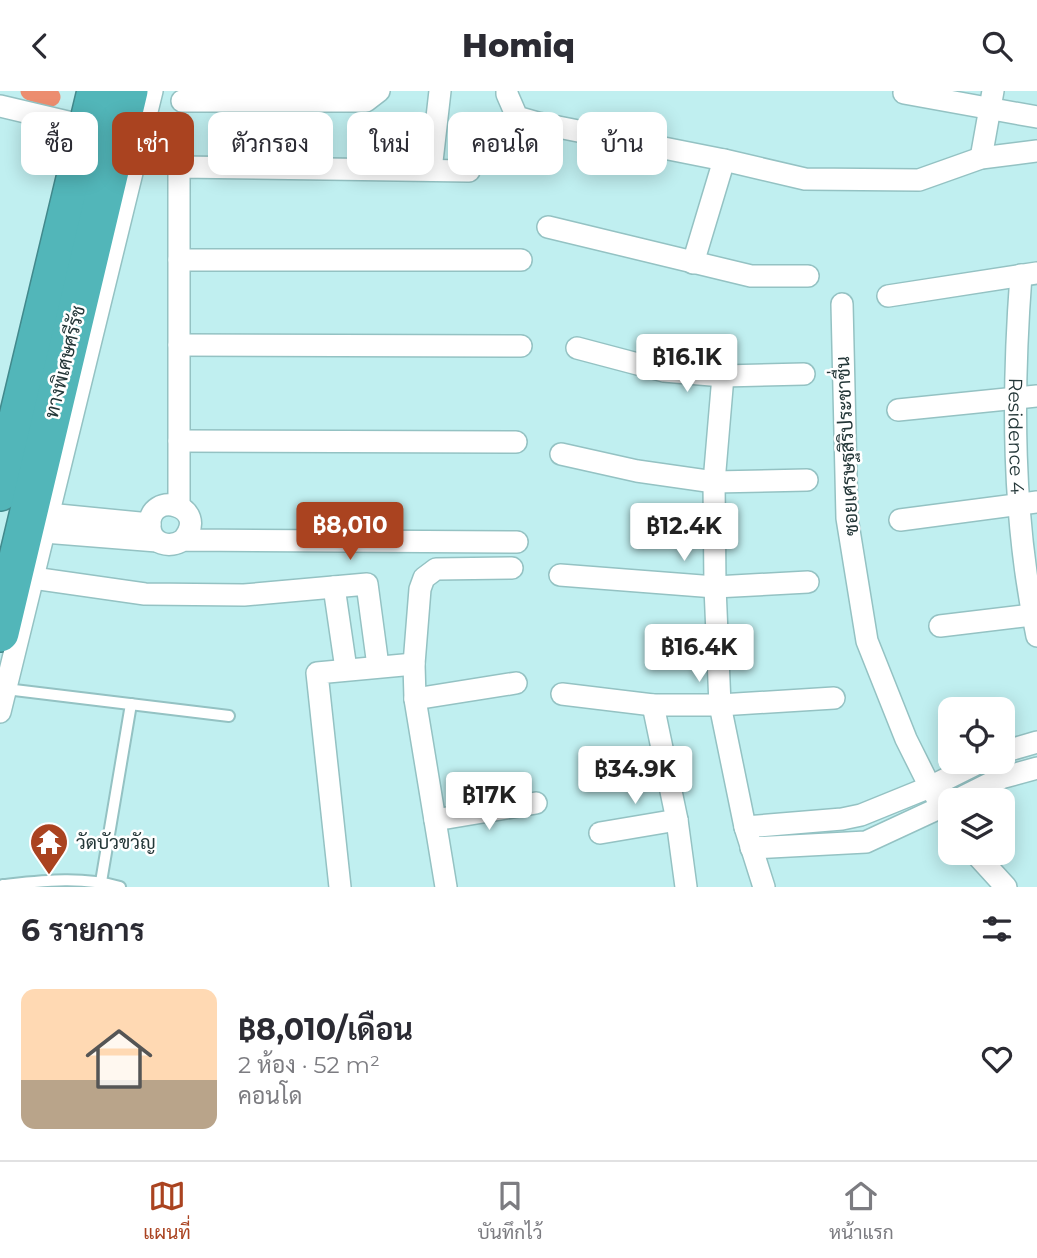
<!DOCTYPE html>
<html lang="th">
<head>
<meta charset="utf-8">
<style>
  :root { --surface:#fff; --page:#f2f2f3; --text:#2b2b33; --muted:#7c7c81; --line:#e1e1e2; --accent:#aa4320 }
  body { margin:0; font-family:Montserrat,Sarabun,sans-serif; background:var(--page); color:var(--text); height:100vh; display:flex; flex-direction:column; font-size:26px; white-space:nowrap }
  * { box-sizing:border-box; margin:0 }
  p { font-size:23px; color:var(--muted) }
  .icon { flex:none; width:38px; height:38px; fill:none; stroke:currentColor; stroke-width:2; stroke-linecap:round; stroke-linejoin:round }
  .map { position:relative; height:796px; overflow:hidden }
  .panel { display:flex; flex-direction:column; background:var(--surface); flex:1 }
  .panel>* { flex:none }
  .guide { position:absolute; left:21px; top:21px; width:996px; height:63px; display:flex; gap:14px }
  .tools { position:absolute; left:938px; top:606px; display:grid; gap:14px }
  .tools a { display:grid; place-items:center; width:77px; height:77px; border-radius:14px; background:var(--surface); box-shadow:0 4px 18px #0003; font-size:35px }
  .price { position:absolute; translate:-50% -60px; padding:0 16px; border-radius:7px; background:#fff; color:#222; font-size:23px; line-height:46px; filter:drop-shadow(0 2px 4px #0008) }
  .price::after { content:''; position:absolute; left:50%; top:42px; width:21px; height:16px; margin-left:-10px; background:inherit; clip-path:polygon(0 0,100% 0,50% 100%) }
  .price.current { background:var(--accent); color:#fff }
  ul { padding:0; list-style:none }
  li { display:flex; align-items:center; gap:21px; height:175px; padding:0 21px }
  li span { display:grid; place-items:center; flex:none; width:196px; height:140px; border-radius:14px; color:#555 }
  li>.icon { margin-inline-start:auto }
  span .icon { width:84px; height:84px; fill:#fffc; stroke-width:1 }
  li b { font-size:30px }
  h2 { display:flex; justify-content:space-between; align-items:center; height:84px; padding:0 21px; font-size:30px }
  .pill { padding:0 24px; border-radius:14px; background:var(--surface); box-shadow:0 4px 18px #0003; font-size:24px; line-height:63px }
  .pill.current { background:var(--accent); color:#fff }
  header { display:flex; justify-content:space-between; align-items:center; height:91px; padding:0 21px; background:var(--surface); font-size:32px; font-weight:800 }
  .tab-bar { display:flex; justify-content:space-around; align-items:center; height:98px; border-top:2px solid var(--line); background:var(--surface); font-size:19px; color:var(--muted) }
  .tab-bar a { display:grid; justify-items:center; gap:4px }
  .tab-bar .current { color:var(--accent) }
  .map>svg:first-child { display:block }
</style>
</head>
<body>
<header><svg class="icon" aria-label="back" viewBox="0 0 24 24"><path d="M15 5l-7 7 7 7"/></svg>Homiq<svg class="icon" aria-label="search" viewBox="0 0 24 24"><circle cx="10" cy="10" r="6"/><path d="M15 15l6 6"/></svg></header>
<div class="map">
<svg width="1037" height="796" viewBox="0 0 1037 796">
  <rect width="100%" height="100%" fill="#c0eff0"/>
  <g fill="none" stroke-linecap="round" stroke-linejoin="round">
    <!-- canal -->
    <path stroke="#ec8d6f" stroke-width="19" d="M30 0 51 6"/>
    <defs>
      <g id="service">
        <path d="M6 598 229 625"/>
        <path d="M101 791 131 613"/>
        <path d="M2 796 3 794C42 790 82 785 120 796"/>
      </g>
      <g id="minor">
        <path d="M507 0V3L517 26 538 32 724 69 805 88 919 89 981 67 1037 60"/>
        <path d="M904 2 1037 26"/>
        <path d="M182 10H366L379 0"/>
        <path d="M0 15 72 32"/>
        <path d="M981 67 993 0"/>
        <path d="M431 79 440 0"/>
        <path d="M548 136 751 185H808"/>
        <path d="M179 169H521"/>
        <path d="M693 172 724 69"/>
        <path id="s1" d="M1021 184C1012 304 1012 427 1037 545"/>
        <path d="M888 205 1037 182"/>
        <path d="M842 213 847 427 867 550 906 648 930 696 950 728"/>
        <path d="M179 254 521 255"/>
        <path d="M577 257 664 280 723 285 804 283"/>
        <path d="M723 285 714 391 715 496 720 614 745 736 764 796"/>
        <path d="M898 319 1037 305"/>
        <path d="M179 350 516 351"/>
        <path d="M561 363 637 380 714 391 807 389"/>
        <path d="M179 415V76L469 80"/>
        <path d="M48 423 150 433"/>
        <path d="M900 429 1037 411"/>
        <path d="M44 441 157 450"/>
        <path d="M183 449C212 415 147 397 150 436 151 453 170 458 183 449L517 451"/>
        <path d="M560 484 715 496 808 491"/>
        <path d="M33 487 145 503 244 504 367 493 378 575"/>
        <path d="M334 496 346 578"/>
        <path d="M940 535 1032 524"/>
        <path d="M562 603 653 614H720L834 607"/>
        <path d="M415 608 516 592"/>
        <path d="M653 614 677 729 686 796"/>
        <path d="M0 621 152 0"/>
        <path d="M1003 661 1037 651"/>
        <path d="M957 709 1001 687 1037 677"/>
        <path d="M435 729 536 712"/>
        <path d="M745 736 842 728 861 724 930 696 982 670"/>
        <path d="M600 742 677 729"/>
        <path d="M751 757 866 751 950 712"/>
        <path d="M974 761 1006 796"/>
        <path d="M340 796 317 582 414 573"/>
        <path d="M446 796 415 608 414 573 420 498 424 487 436 478 512 477"/>
      </g>
      <g id="motorway">
        <path d="M0 401 96 0"/>
        <path d="M0 542 129 0"/>
      </g>
    </defs>
    <!-- service casing -->
    <use href="#service" stroke="#94c2c3" stroke-width="14"/>
    <!-- minor casing -->
    <use href="#minor" stroke="#94c2c3" stroke-width="24"/>
    <!-- motorway casing -->
    <use href="#motorway" stroke="#42898c" stroke-width="40"/>
    <!-- service -->
    <use href="#service" stroke="#fff" stroke-width="10"/>
    <!-- minor -->
    <use href="#minor" stroke="#fff" stroke-width="21"/>
    <!-- motorway -->
    <use href="#motorway" stroke="#52b6b9" stroke-width="37"/>
  </g>
  <!-- icons -->
  <defs>
    <symbol id="temple-pin" viewBox="-11 -11 22 30"><path d="M0 17L-7.5 6A9.5 9.5 0 1 1 7.5 6Z" fill="#aa4320" stroke="#fff"/><path d="M0-6L5-2H3V0L6.5 2.5H4V6H1.5V3h-3V6H-4V2.5H-6.5L-3 0V-2H-5Z" fill="#fff"/></symbol>
  </defs>
  <g fill-rule="evenodd">
    <use href="#temple-pin" x="27" y="729" width="44" height="60"/>
  </g>
  <g text-anchor="middle" dominant-baseline="central" stroke-width="5" stroke-linejoin="round" paint-order="stroke">
    <!-- street labels -->
    <g font-size="19" fill="#233637" stroke="#fff">
      <text transform="translate(65 271) rotate(-76)">ทางพิเศษศรีรัช</text>
      <text stroke="none"><textPath href="#s1" startOffset="161">Residence 4</textPath></text>
      <text transform="translate(847 355) rotate(-93)">ซอยเศรษฐสิริประชาชื่น</text>
    </g>
    <!-- poi labels -->
    <g font-size="19" fill="#233637" stroke="#fff" text-anchor="start">
      <text x="76" y="751">วัดบัวขวัญ</text>
    </g>
  </g>
</svg>
<div class="tools">
<a><svg class="icon" aria-label="locate" viewBox="0 0 24 24"><circle cx="12" cy="12" r="6"/><path d="M12 2v4M12 18v4M2 12h4M18 12h4"/></svg></a>
<a><svg class="icon" aria-label="layers" viewBox="0 0 24 24"><path d="M12 4l9 5-9 5-9-5zM3 14l9 5 9-5"/></svg></a>
</div>
<b class="price" style="left:687px;top:303px">฿16.1K</b>
<b class="price current" style="left:350px;top:471px">฿8,010</b>
<b class="price" style="left:684px;top:472px">฿12.4K</b>
<b class="price" style="left:699px;top:593px">฿16.4K</b>
<b class="price" style="left:635px;top:715px">฿34.9K</b>
<b class="price" style="left:489px;top:741px">฿17K</b>
<div class="guide">
<a class="pill">ซื้อ</a>
<a class="pill current">เช่า</a>
<a class="pill">ตัวกรอง</a>
<a class="pill">ใหม่</a>
<a class="pill">คอนโด</a>
<a class="pill">บ้าน</a>
</div>
</div>
<section class="panel">
<h2>6 รายการ<svg class="icon" aria-label="filters" viewBox="0 0 24 24"><path d="M4 7h16M4 17h16"/><circle cx="9" cy="7" r="2"/><circle cx="15" cy="17" r="2"/></svg></h2>
<ul>
<li><span style="background:linear-gradient(#ffd9b3 65%,#b9a48a 0)"><svg class="icon" aria-label="home" viewBox="0 0 24 24"><path d="M3 11l9-7 9 7M6 9v11h12V9"/></svg></span><div><b>฿8,010/เดือน</b><p>2 ห้อง · 52 m²</p><p>คอนโด</p></div><svg class="icon" aria-label="heart" viewBox="0 0 24 24"><path d="M12 20l-8-8c-3-5 5-10 8-4 3-6 11-1 8 4z"/></svg></li>
</ul>
</section>
<nav class="tab-bar">
<a class="current"><svg class="icon" aria-label="map" viewBox="0 0 24 24"><path d="M3 6l6-2 6 2 6-2v14l-6 2-6-2-6 2zM9 4v14M15 6v14"/></svg>แผนที่</a>
<a><svg class="icon" aria-label="saved" viewBox="0 0 24 24"><path d="M7 4h10v16l-5-4-5 4z"/></svg>บันทึกไว้</a>
<a><svg class="icon" aria-label="home" viewBox="0 0 24 24"><path d="M3 11l9-7 9 7M6 9v11h12V9"/></svg>หน้าแรก</a>
</nav>
</body>
</html>
